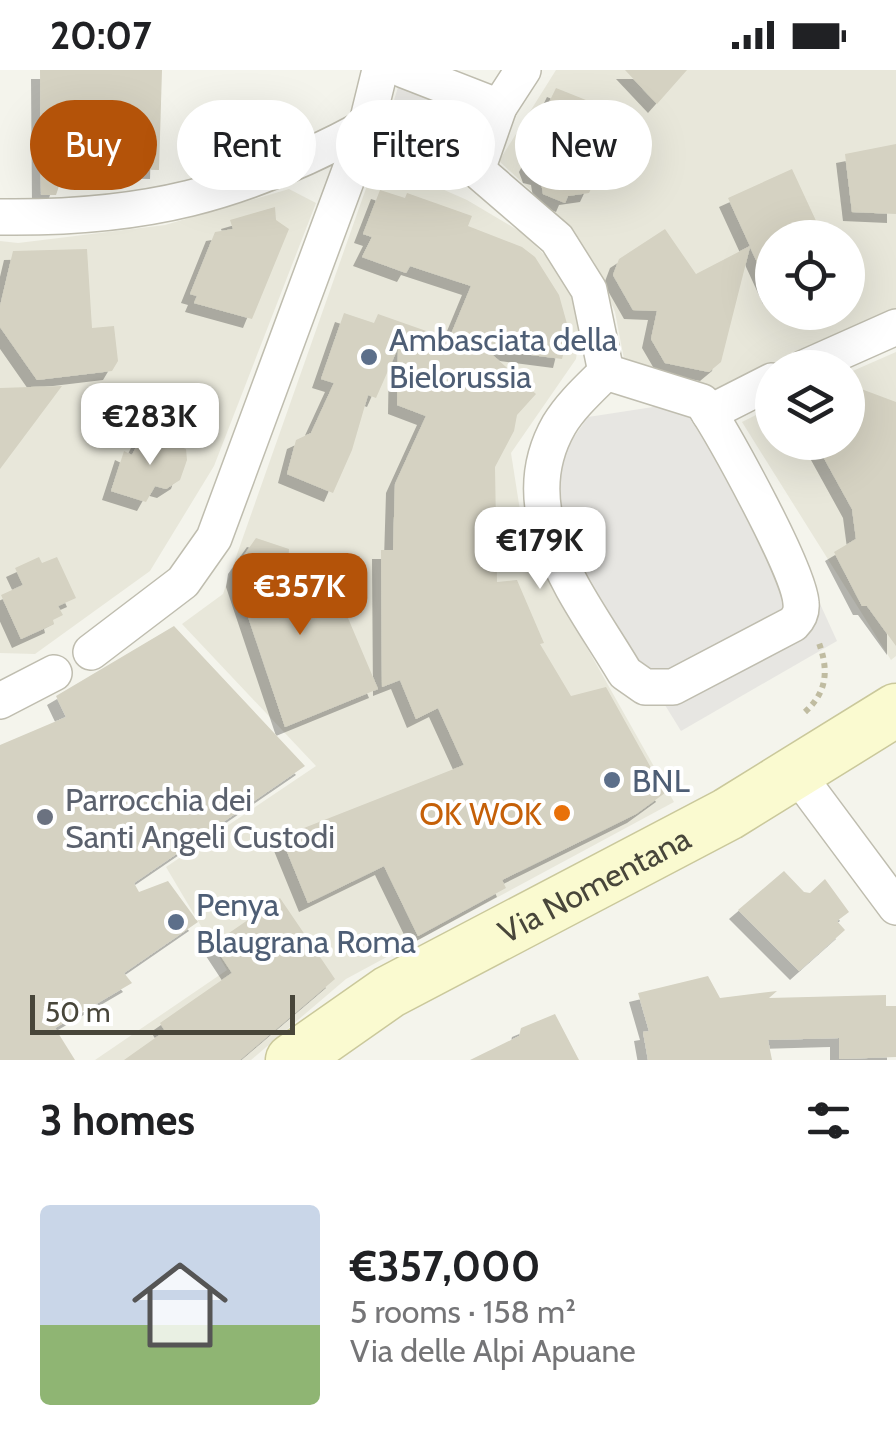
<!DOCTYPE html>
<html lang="en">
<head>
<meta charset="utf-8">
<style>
  :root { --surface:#fff; --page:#f2f2f2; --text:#202124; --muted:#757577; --line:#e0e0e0; --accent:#b45309 }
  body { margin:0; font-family:Cabin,sans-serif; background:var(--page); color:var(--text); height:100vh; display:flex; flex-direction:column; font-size:38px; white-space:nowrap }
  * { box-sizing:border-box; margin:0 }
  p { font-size:32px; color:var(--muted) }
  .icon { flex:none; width:55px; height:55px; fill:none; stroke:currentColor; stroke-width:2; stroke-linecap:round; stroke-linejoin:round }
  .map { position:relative; height:990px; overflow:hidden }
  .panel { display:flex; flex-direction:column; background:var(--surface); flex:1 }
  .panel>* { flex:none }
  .guide { position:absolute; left:30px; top:30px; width:838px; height:90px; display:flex; gap:20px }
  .controls { position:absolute; left:755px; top:150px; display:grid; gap:20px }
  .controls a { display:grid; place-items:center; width:110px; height:110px; border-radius:50%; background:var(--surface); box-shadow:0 10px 40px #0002; font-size:50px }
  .scale { position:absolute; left:30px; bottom:25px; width:265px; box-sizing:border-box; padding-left:10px; border:5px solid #48463a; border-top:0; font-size:28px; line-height:35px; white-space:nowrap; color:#48463a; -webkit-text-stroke:8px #fff; paint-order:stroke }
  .price { position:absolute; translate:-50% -85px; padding:0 22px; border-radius:20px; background:#fff; color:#222; font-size:32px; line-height:65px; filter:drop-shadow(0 2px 5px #0008) }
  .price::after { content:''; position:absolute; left:50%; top:60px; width:30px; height:22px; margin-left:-15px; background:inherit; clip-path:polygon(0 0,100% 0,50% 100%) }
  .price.current { background:var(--accent); color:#fff }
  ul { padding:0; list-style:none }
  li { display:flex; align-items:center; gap:30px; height:250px; padding:0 40px }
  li+li { border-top:2px solid var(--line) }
  li span { display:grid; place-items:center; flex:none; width:280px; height:200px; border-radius:10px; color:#555 }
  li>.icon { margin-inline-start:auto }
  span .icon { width:120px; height:120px; fill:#fffc; stroke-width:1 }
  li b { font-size:42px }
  h2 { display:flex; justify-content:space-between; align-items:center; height:120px; padding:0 40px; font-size:42px }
  .tag { padding:0 35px; border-radius:45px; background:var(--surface); box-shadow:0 10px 40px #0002; font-size:35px; line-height:90px }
  .tag.current { background:var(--accent); color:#fff }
  .status { display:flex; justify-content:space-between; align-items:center; height:70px; padding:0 50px; background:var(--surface); direction:ltr }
  .status svg { height:28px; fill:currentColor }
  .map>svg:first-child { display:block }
</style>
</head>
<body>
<div class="status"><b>20:07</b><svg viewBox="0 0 49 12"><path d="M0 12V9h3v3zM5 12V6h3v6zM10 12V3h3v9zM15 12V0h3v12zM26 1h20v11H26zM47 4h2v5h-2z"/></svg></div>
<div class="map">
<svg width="896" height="990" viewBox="0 0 896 990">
  <defs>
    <filter id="shadow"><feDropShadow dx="-9" dy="9" stdDeviation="0" flood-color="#0004"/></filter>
  </defs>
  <rect width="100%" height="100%" fill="#f4f4ec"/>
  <!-- residential -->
  <g fill="#e8e7da" fill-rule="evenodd">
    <path d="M556 0H896V246L724 322 672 313 624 289 615 242 594 192 556 144 499 91ZM772 168H848V242H772Z"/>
    <path d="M376 90 467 130 521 162 553 193 575 226 581 256 576 289 511 383 524 466 674 732 346 909 251 990H95L227 900 166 797 316 696 182 554 223 524Z"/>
    <path d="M289 119 316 133 214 396 150 501 35 584 0 583V171L18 173 165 155Z"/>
    <path d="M896 282V586L891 590 742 352 772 337V372H848V303Z"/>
  </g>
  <!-- parking -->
  <g fill="#e7e6e2">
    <path d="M399 14 478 46 467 74 391 40Z"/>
    <path d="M712 328 779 444 837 571 681 661 554 455V396L588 347Z"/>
  </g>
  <!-- building -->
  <g fill="#d5d2c2" filter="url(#shadow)">
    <path d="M40 0H162L159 100 65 98 56 125H41Z"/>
    <path d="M625 0H687L657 34Z"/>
    <path d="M556 18 626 46 589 123 568 126 565 133 543 124 540 106 532 104 528 93 538 74 531 69Z"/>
    <path d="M896 74V144L852 142 845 84Z"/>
    <path d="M792 99 824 168H772V225L750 177 721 292 709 302 665 293 651 269 657 241 633 240 613 205 619 189 665 159 696 204 750 176 728 128Z"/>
    <path d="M380 120 405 128 407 123 472 146 468 156 522 177 535 187 559 225 569 261 562 289 486 279 536 324 517 345 514 361 495 397 497 512 517 510 544 573 540 574 571 626 606 617 665 723 636 744 502 810 506 818 418 866 384 796 308 833 281 767 464 695 438 638 416 649 400 610 382 617 381 480H393L395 414 426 346 397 335 398 278 376 328 368 325 352 380 333 423 287 404 296 370 311 363 334 313 321 309 344 243 374 253 378 244 449 269 471 216 410 196 406 203 362 187 372 167 363 164Z"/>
    <path d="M275 137 276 150 289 159 252 249 194 233 197 226 190 224 215 162 233 159 230 150Z"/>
    <path d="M87 179 92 258 114 256 118 291 112 301 37 310 0 257V236L13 181Z"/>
    <path d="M848 314 896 332V576L867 536H862L834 482 856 469 852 439 815 372H848Z"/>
    <path d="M62 316 0 399V318Z"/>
    <path d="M143 363 186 379 187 390 180 410 166 419 155 416 146 432 111 421 124 381 132 385Z"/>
    <path d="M256 468 289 479 288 495 308 538 337 522 378 619 285 657 235 508 237 495Z"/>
    <path d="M39 487 42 493 57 487 76 528 58 536 63 545 53 550 54 554 21 569 1 525 23 515 15 498Z"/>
    <path d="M174 556 305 696 134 813 139 822 168 811 198 852 124 903 132 913 55 958 75 990H0V675L66 647 56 626Z"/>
    <path d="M784 801 804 822 810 823 825 809 849 842 837 851 845 860 799 901 738 840Z"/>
    <path d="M280 828 335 909 240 990H124L165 961 160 953 232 903 213 874Z"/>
    <path d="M708 906 720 928 777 921 769 928 886 925V936H896V987L839 989V968L768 970 772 990H648L643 962 649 961 638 923Z"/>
    <path d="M555 944 579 990H470L519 966 521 958Z"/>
  </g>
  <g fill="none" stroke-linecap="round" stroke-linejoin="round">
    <defs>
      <g id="street">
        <path d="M404 0 499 37"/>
        <path d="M366 57 477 100 557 169 589 220 606 302"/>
        <path d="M477 100 499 37 523 0"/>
        <path d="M0 147C143 149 241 125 366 57"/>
        <path d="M804 298 896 257"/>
        <path d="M606 302 702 332C724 365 799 500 801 533 802 542 799 548 793 554L673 617H645L625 603C581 528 508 444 559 355 571 335 590 318 606 302Z"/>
        <path d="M709 343 772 311"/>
        <path d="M91 582 183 512 214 468 366 57 380 0"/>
        <path d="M0 631 54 603"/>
        <path d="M797 704 896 837"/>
      </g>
      <g id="secondary">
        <path id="s1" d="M292 990 389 922 728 744 896 640"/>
      </g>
    </defs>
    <!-- street casing -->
    <use href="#street" stroke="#bfbdaf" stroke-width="38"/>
    <!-- secondary casing -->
    <use href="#secondary" stroke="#cac89b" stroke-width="55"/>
    <!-- path -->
    <path stroke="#c0bca1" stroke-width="6" stroke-dasharray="5 5" stroke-linecap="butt" d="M805 642C827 622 829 601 819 573"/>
    <!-- street -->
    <use href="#street" stroke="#fff" stroke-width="35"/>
    <!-- secondary -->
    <use href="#secondary" stroke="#fafad0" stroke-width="52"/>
  </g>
  <!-- markers -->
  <g fill="#5c6f8a" stroke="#fff" stroke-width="4">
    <circle cx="369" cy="287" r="10"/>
    <circle cx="612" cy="710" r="10"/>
    <circle cx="176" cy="852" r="10"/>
  </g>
  <circle fill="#e8710a" stroke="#fff" stroke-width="4" cx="562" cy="743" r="10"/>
  <circle fill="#6b7280" stroke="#fff" stroke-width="4" cx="45" cy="747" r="10"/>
  <g text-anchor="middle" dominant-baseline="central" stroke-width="8" stroke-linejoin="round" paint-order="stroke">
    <!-- service labels -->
    <g font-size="32" fill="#4e5e75" stroke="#fff" text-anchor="start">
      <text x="389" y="269">Ambasciata della<tspan x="389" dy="37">Bielorussia</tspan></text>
      <text x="632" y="710">BNL</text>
      <text x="196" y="834">Penya<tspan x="196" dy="37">Blaugrana Roma</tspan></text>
    </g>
    <!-- worship labels -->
    <g font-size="32" fill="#5b616d" stroke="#fff" text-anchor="start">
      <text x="65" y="729">Parrocchia dei<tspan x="65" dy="37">Santi Angeli Custodi</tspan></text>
    </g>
    <!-- food labels -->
    <g font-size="32" fill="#c56008" stroke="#fff" text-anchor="end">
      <text x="542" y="743">OK WOK</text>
    </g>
    <!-- street labels -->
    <g font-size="32" fill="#48463a" stroke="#fff">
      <text stroke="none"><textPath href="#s1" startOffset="350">Via Nomentana</textPath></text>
    </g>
  </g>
</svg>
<div class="controls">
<a><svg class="icon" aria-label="locate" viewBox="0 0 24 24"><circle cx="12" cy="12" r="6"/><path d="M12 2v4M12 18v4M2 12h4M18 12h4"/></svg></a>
<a><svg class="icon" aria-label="layers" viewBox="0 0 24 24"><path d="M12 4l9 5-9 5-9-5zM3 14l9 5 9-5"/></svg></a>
</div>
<div class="scale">50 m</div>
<b class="price" style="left:150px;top:398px">€283K</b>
<b class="price" style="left:540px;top:522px">€179K</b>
<b class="price current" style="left:300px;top:568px">€357K</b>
<div class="guide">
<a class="tag current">Buy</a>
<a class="tag">Rent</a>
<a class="tag">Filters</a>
<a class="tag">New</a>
</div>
</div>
<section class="panel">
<h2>3 homes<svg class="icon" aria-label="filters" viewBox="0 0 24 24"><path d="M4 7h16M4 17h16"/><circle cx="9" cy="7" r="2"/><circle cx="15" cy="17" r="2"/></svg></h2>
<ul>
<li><span style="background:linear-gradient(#c9d6e8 60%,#8fb573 0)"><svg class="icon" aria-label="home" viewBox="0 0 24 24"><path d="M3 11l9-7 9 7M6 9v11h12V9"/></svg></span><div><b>€357,000</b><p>5 rooms · 158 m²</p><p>Via delle Alpi Apuane</p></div></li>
</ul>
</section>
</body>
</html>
